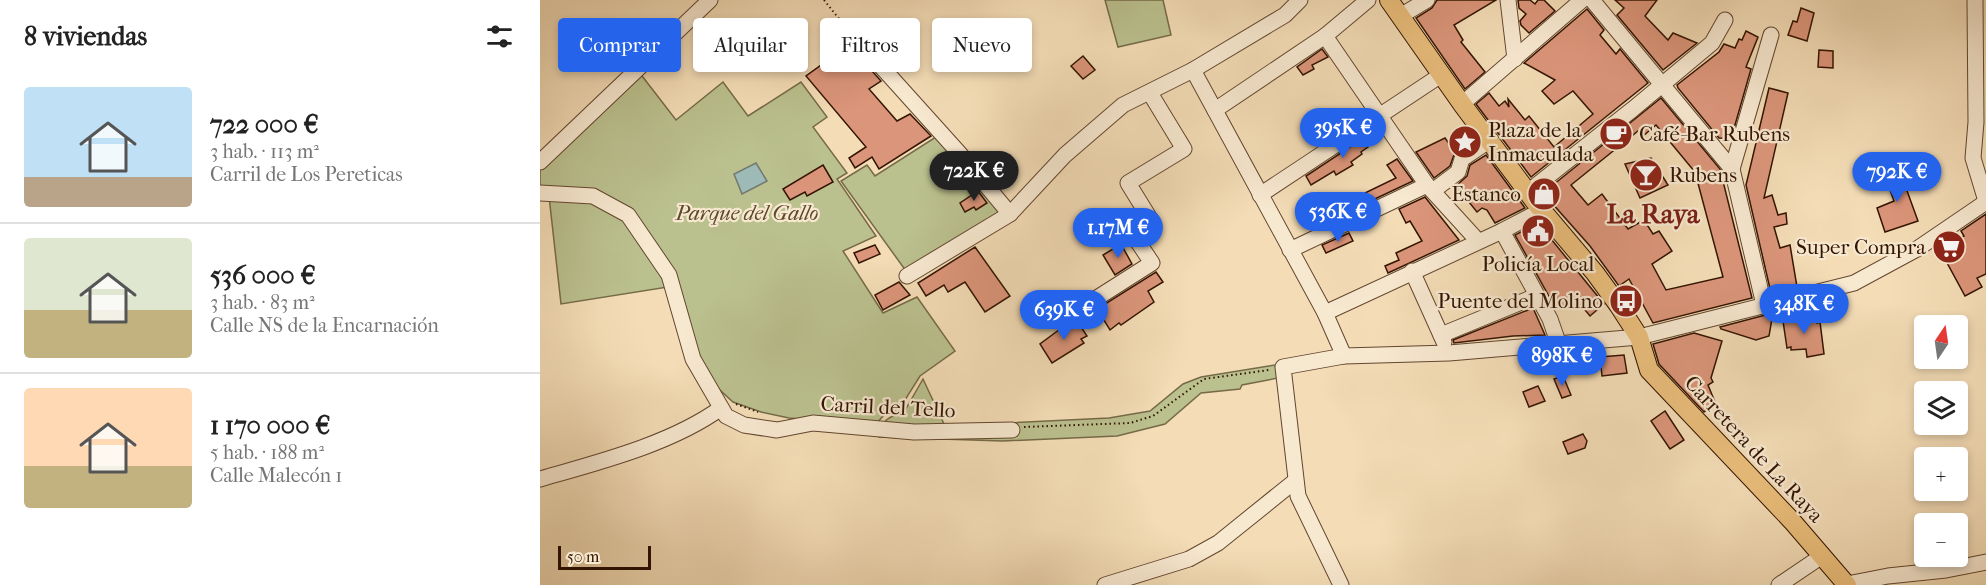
<!DOCTYPE html>
<html lang="es">
<head>
<meta charset="utf-8">
<style>
  :root { --surface:#fff; --page:#f6f6f6; --text:#222; --muted:#767676; --line:#e0e0e0; --accent:#2563eb }
  body { margin:0; font-family:"IM FELL French Canon",serif; background:var(--page); color:var(--text); height:100vh; display:flex; flex-direction:column; font-size:22px; white-space:nowrap }
  * { box-sizing:border-box; margin:0 }
  p { font-size:20px; color:var(--muted) }
  .icon { flex:none; width:33px; height:33px; fill:none; stroke:currentColor; stroke-width:2; stroke-linecap:round; stroke-linejoin:round }
  .map { position:relative; flex:1; overflow:hidden }
  .sheet { display:flex; flex-direction:column; background:var(--surface); width:540px }
  .sheet>* { flex:none }
  .top-card { position:absolute; left:18px; top:18px; width:570px; height:54px; display:flex; gap:12px }
  .needle { width:39px; rotate:13deg }
  .fabs { position:absolute; left:1374px; top:315px; display:grid; gap:12px }
  .fabs a { display:grid; place-items:center; width:54px; height:54px; border-radius:6px; background:var(--surface); box-shadow:0 3px 9px #0003; font-size:30px }
  .scale { position:absolute; left:18px; bottom:15px; width:93px; box-sizing:border-box; padding-left:6px; border:3px solid #331401; border-top:0; font-size:16px; line-height:21px; white-space:nowrap; color:#331401; -webkit-text-stroke:4px #f7e8d0; paint-order:stroke }
  .price { position:absolute; translate:-50% -51px; padding:0 14px; border-radius:21px; background:var(--accent); color:#fff; font-size:20px; line-height:39px; filter:drop-shadow(0 2px 3px #0008) }
  .price::after { content:''; position:absolute; left:50%; top:36px; width:18px; height:14px; margin-left:-9px; background:inherit; clip-path:polygon(0 0,100% 0,50% 100%) }
  .price.on { background:#222; color:#fff }
  ul { padding:0; list-style:none }
  li { display:flex; align-items:center; gap:18px; height:150px; padding:0 24px }
  li+li { border-top:2px solid var(--line) }
  li span { display:grid; place-items:center; flex:none; width:168px; height:120px; border-radius:6px; color:#555 }
  li>.icon { margin-inline-start:auto }
  span .icon { width:72px; height:72px; fill:#fffc; stroke-width:1 }
  li b { font-size:26px }
  h2 { display:flex; justify-content:space-between; align-items:center; height:72px; padding:0 24px; font-size:26px }
  .pill { padding:0 21px; border-radius:6px; background:var(--surface); box-shadow:0 3px 9px #0003; font-size:21px; line-height:54px }
  .pill.on { background:var(--accent); color:#fff }
  main { display:flex; flex:1; min-height:0 }
  .map>svg:first-child { display:block }
</style>
</head>
<body>
<main>
<section class="sheet">
<h2>8 viviendas<svg class="icon" aria-label="filters" viewBox="0 0 24 24"><path d="M4 7h16M4 17h16"/><circle cx="9" cy="7" r="2"/><circle cx="15" cy="17" r="2"/></svg></h2>
<ul>
<li><span style="background:linear-gradient(#bfe0f5 75%,#b9a48a 0)"><svg class="icon" aria-label="home" viewBox="0 0 24 24"><path d="M3 11l9-7 9 7M6 9v11h12V9"/></svg></span><div><b>722 000 €</b><p>3 hab. · 113 m²</p><p>Carril de Los Pereticas</p></div></li>
<li><span style="background:linear-gradient(#dfe7d0 60%,#c2b280 0)"><svg class="icon" aria-label="home" viewBox="0 0 24 24"><path d="M3 11l9-7 9 7M6 9v11h12V9"/></svg></span><div><b>536 000 €</b><p>3 hab. · 83 m²</p><p>Calle NS de la Encarnación</p></div></li>
<li><span style="background:linear-gradient(#ffd9b3 65%,#c2b280 0)"><svg class="icon" aria-label="home" viewBox="0 0 24 24"><path d="M3 11l9-7 9 7M6 9v11h12V9"/></svg></span><div><b>1 170 000 €</b><p>5 hab. · 188 m²</p><p>Calle Malecón 1</p></div></li>
</ul>
</section>
<div class="map">
<svg width="1446" height="585" viewBox="0 0 1446 585">
  <rect width="100%" height="100%" fill="#f3dcb6"/>
  <filter id="stains"><feTurbulence type="fractalNoise" baseFrequency=".00333" numOctaves="4"/><feColorMatrix values="0 0 0 0 .2 0 0 0 0 .09 0 0 0 0 .02 0 0 0 .5 -.17"/></filter>
  <radialGradient id="worn" r=".72"><stop offset=".6" stop-color="#630" stop-opacity="0"/><stop offset="1" stop-color="#630" stop-opacity=".3"/></radialGradient>
  <!-- green -->
  <g fill="#bac08e" stroke="#766a48" stroke-width="1.5">
    <path d="M565 0H623L631 35 578 47Z"/>
    <path d="M99 72 136 120 183 82 208 116 261 82 287 117 273 127 307 173 297 179 336 236 303 251 343 313 377 297 415 351 380 376 360 408 345 414 335 425 249 418 221 412 193 402 168 379 143 309 90 212 0 189V164Z"/>
    <path d="M399 135 466 213 366 271 301 181 327 165 335 176Z"/>
    <path d="M9 196 52 199 85 217 128 287 21 304Z"/>
    <path d="M735 365 738 378 702 385 700 389 661 393 625 424 577 436 463 441 339 437C341 420 348 417 364 412L383 379 405 426 569 418 610 411 643 384 661 377Z"/>
  </g>
  <!-- water -->
  <path fill="#9dbab6" stroke="#73786e" stroke-width="1.5" d="M216 163 227 181 202 194 194 174Z"/>
  <!-- building -->
  <g fill="#db957a" stroke="#331401" stroke-width="1.5" fill-rule="evenodd">
    <path d="M897 0H956L914 25 923 40 921 42 945 72 925 89 876 18 892 8Z"/>
    <path d="M978 0H990L995 4 998 0H1004L1015 11 989 33 981 25 980 21 986 14 979 8Z"/>
    <path d="M1075 0H1117L1105 16 1128 40 1133 33 1157 43 1123 70 1077 15 1084 8Z"/>
    <path d="M1261 8 1274 13 1267 41 1248 35 1253 21 1257 22Z"/>
    <path d="M1047 9 1064 30 1060 35 1076 54 1080 49 1108 83 991 177 936 104 949 93 959 106 965 101 969 107 968 99 985 120 989 116 1014 147 1053 114 1033 91 1014 104 1002 91 1015 80 984 63Z"/>
    <path d="M1206 31 1218 37 1206 67 1211 69 1191 139 1179 138 1138 88 1137 85 1179 52 1184 44 1195 48 1199 39 1202 40Z"/>
    <path d="M309 45 341 81 329 89 357 121 370 114 391 136 339 169 332 157 315 168 309 158 326 147 266 76Z"/>
    <path d="M782 49 788 57 772 65 774 69 763 75 757 67Z"/>
    <path d="M1279 50 1293 51V68L1278 67Z"/>
    <path d="M543 56 555 70 543 79 531 66Z"/>
    <path d="M1229 88 1248 93 1224 198 1232 195 1238 215 1246 213 1247 224 1234 227 1240 248 1250 245 1257 287 1231 293 1206 185Z"/>
    <path d="M1121 98 1180 169 1212 298 1113 323 1089 279 1079 286 1050 246 1003 193ZM1116 125 1155 172 1183 277 1126 290 1112 264 1132 251 1119 231 1113 234 1104 220 1088 229 1062 194 1048 205 1031 185 1098 131 1103 136Z"/>
    <path d="M837 129 842 137 827 145 828 147 821 152 822 154 811 162 813 165 796 175 794 171 771 185 766 176Z"/>
    <path d="M905 138 915 152 910 166 894 178 876 152Z"/>
    <path d="M946 155 985 208 955 223 947 210 942 208 937 212 916 186 927 176 930 165Z"/>
    <path d="M1111 158 1128 185 1100 198 1085 164Z"/>
    <path d="M857 159 873 181 784 223 779 214 804 203 803 201 820 193 821 195 856 178 847 165Z"/>
    <path d="M283 165 293 182 267 196 265 192 250 200 243 189Z"/>
    <path d="M1358 166 1378 221 1345 232 1337 208 1354 201 1343 171Z"/>
    <path d="M438 191 447 203 436 210 434 207 425 212 420 203Z"/>
    <path d="M885 197 919 240 848 273 845 266 859 260 856 253 882 241 870 221 866 223 859 209Z"/>
    <path d="M1446 214V274L1437 278 1442 287 1425 296 1399 248 1424 236 1421 231Z"/>
    <path d="M998 223 1064 304 1050 316 1036 299 1016 309 975 235Z"/>
    <path d="M809 233 813 241 786 253 782 245Z"/>
    <path d="M581 244 592 264 575 275 563 255Z"/>
    <path d="M335 245 340 254 319 263 314 253Z"/>
    <path d="M435 247 470 296 445 312 425 282 408 292 404 285 386 296 378 283Z"/>
    <path d="M616 272 623 282 608 291 614 302 581 325 579 323 570 330 557 309Z"/>
    <path d="M359 282 370 295 343 310 335 295Z"/>
    <path d="M993 308 1005 335 973 336 914 343 913 340Z"/>
    <path d="M1233 313 1229 336 1216 340 1181 329 1180 327Z"/>
    <path d="M1275 315 1277 323 1280 322 1284 354 1267 357 1266 349 1251 350V347L1247 348 1243 321Z"/>
    <path d="M535 318 547 336 541 339 544 343 512 363 500 344Z"/>
    <path d="M1154 333 1182 341 1171 378 1173 382 1168 385 1175 402 1164 412 1119 364 1113 344Z"/>
    <path d="M1084 355 1087 373 1062 376 1060 357Z"/>
    <path d="M1023 376 1031 395 1022 398 1014 379Z"/>
    <path d="M998 386 1005 401 989 407 983 392Z"/>
    <path d="M1125 411 1144 440 1130 449 1111 421Z"/>
    <path d="M1043 434 1047 441 1045 448 1028 454 1023 442Z"/>
  </g>
  <g fill="none" stroke-linecap="round" stroke-linejoin="round">
    <defs>
      <g id="minor">
        <path d="M968 0 975 59"/>
        <path d="M1052 0 1192 169 1224 305"/>
        <path d="M1435 0 1436 122 1433 158 1446 201"/>
        <path d="M862 15 887 0"/>
        <path d="M312 34 420 154 470 214"/>
        <path d="M785 36 887 185 938 241"/>
        <path d="M653 70 785 313 804 356"/>
        <path d="M922 104 1042 0"/>
        <path d="M675 110 785 36 828 0"/>
        <path d="M0 162 170 0"/>
        <path d="M1192 169 1231 35"/>
        <path d="M894 190 918 172 922 159 950 140"/>
        <path d="M988 192 1093 109 1172 43 1185 20"/>
        <path d="M0 193 53 196 88 215 129 275 153 359 186 416 204 425 237 430 273 423 374 432 472 430"/>
        <path d="M720 195 901 75"/>
        <path d="M962 231 1010 319 1019 345"/>
        <path d="M750 250 887 185"/>
        <path d="M872 271 904 342"/>
        <path d="M367 276 470 214 525 155 583 105 653 70 745 15 760 0"/>
        <path d="M546 305 612 263 594 236 612 222 588 183 644 149 610 93"/>
        <path d="M785 313 962 231 1002 210"/>
        <path d="M901 335 996 296"/>
        <path d="M0 479C59 462 131 444 181 408"/>
        <path d="M1307 584 1348 576 1406 570 1446 562"/>
        <path d="M565 585 649 559 678 543 755 481"/>
        <path d="M801 585 758 496 743 367 804 356 909 353 1099 337 1314 283 1377 249 1446 202"/>
        <path d="M1239 585 1282 556"/>
      </g>
      <path id="major" d="M849 0 922 104 995 202 1055 273 1079 306 1099 337 1109 370 1252 521 1307 585"/>
    </defs>
    <!-- minor casing -->
    <use href="#minor" stroke="#63462e" stroke-width="17"/>
    <!-- major casing -->
    <use href="#major" stroke="#331401" stroke-width="20"/>
    <!-- path -->
    <g stroke="#331401" stroke-width="2" stroke-dasharray="1.5 3" stroke-linecap="butt">
      <path d="M284 0 304 25"/>
      <path d="M196 404 218 412"/>
      <path d="M484 427 590 423 613 416 664 379 729 370"/>
    </g>
    <!-- minor -->
    <use href="#minor" stroke="#f7e8d0" stroke-width="15"/>
    <!-- major -->
    <use href="#major" stroke="#eabe7b" stroke-width="18"/>
  </g>
  <!-- icons -->
  <defs>
    <symbol id="cafe-disc" viewBox="-11 -11 22 22"><circle r="9.5" fill="#8f2418" stroke="#f7e8d0"/><path d="M-5.5-4.5H6V0H3Q3 3.5 0 3.5H-2.5Q-5.5 3.5-5.5 0ZM3-3.2v2h1.7v-2ZM-6 4.5H4V6H-6Z" fill="#fff"/></symbol>
    <symbol id="sight-disc" viewBox="-11 -11 22 22"><circle r="9.5" fill="#8f2418" stroke="#f7e8d0"/><path d="M0-6L1.8-2.2L6-1.7L2.9 1.2L3.7 5.4L0 3.3L-3.7 5.4L-2.9 1.2L-6-1.7L-1.8-2.2Z" fill="#fff"/></symbol>
    <symbol id="bar-disc" viewBox="-11 -11 22 22"><circle r="9.5" fill="#8f2418" stroke="#f7e8d0"/><path d="M-6-5H6L.8 .8V4.5H3.5V6h-7V4.5H-.8V.8Z" fill="#fff"/></symbol>
    <symbol id="shop-disc" viewBox="-11 -11 22 22"><circle r="9.5" fill="#8f2418" stroke="#f7e8d0"/><path d="M-5-2.5h2.3a2.7 3.5 0 0 1 5.4 0H5L5.5 6h-11ZM-1.5-2.5h3a1.5 2.3 0 0 0-3 0Z" fill="#fff"/></symbol>
    <symbol id="civic-disc" viewBox="-11 -11 22 22"><circle r="9.5" fill="#8f2418" stroke="#f7e8d0"/><path d="M-.6-6.5H3V-4.5H.6V-3L4-1V1h2V6H-6V1h2V-1L-.6-3ZM-1.2 2.5V6h2.4V2.5Z" fill="#fff"/></symbol>
    <symbol id="supermarket-disc" viewBox="-11 -11 22 22"><circle r="9.5" fill="#8f2418" stroke="#f7e8d0"/><path d="M-6-5.5h2.5l.6 2H6L4.5 2H-2.5L-4.4-4H-6ZM-1.5 3.2a1.3 1.3 0 1 0 .1 0ZM3 3.2a1.3 1.3 0 1 0 .1 0Z" fill="#fff"/></symbol>
    <symbol id="bus-disc" viewBox="-11 -11 22 22"><circle r="9.5" fill="#8f2418" stroke="#f7e8d0"/><path d="M-5-6H5V4H4V6H2V4H-2V6H-4V4H-5ZM-3.5-4V0h7V-4ZM-3.5 1.2v1.5H-2V1.2ZM2 1.2v1.5H3.5V1.2Z" fill="#fff"/></symbol>
  </defs>
  <g fill-rule="evenodd">
    <use href="#cafe-disc" x="1057" y="115" width="38" height="38"/>
    <use href="#sight-disc" x="906" y="123" width="38" height="38"/>
    <use href="#bar-disc" x="1087" y="156" width="38" height="38"/>
    <use href="#shop-disc" x="985" y="175" width="38" height="38"/>
    <use href="#civic-disc" x="979" y="212" width="38" height="38"/>
    <use href="#supermarket-disc" x="1390" y="228" width="38" height="38"/>
    <use href="#bus-disc" x="1067" y="282" width="38" height="38"/>
  </g>
  <g text-anchor="middle" dominant-baseline="central" stroke-width="4.5" stroke-linejoin="round" paint-order="stroke">
    <!-- poi labels -->
    <g font-size="21" fill="#331401" stroke="#f7e8d0" text-anchor="start">
      <text x="948" y="130">Plaza de la<tspan x="948" dy="24">Inmaculada</tspan></text>
      <text x="1099" y="134">Café-Bar Rubens</text>
      <text x="1129" y="175">Rubens</text>
      <text x="981" y="194" text-anchor="end">Estanco</text>
      <text x="1386" y="247" text-anchor="end">Super Compra</text>
      <text x="998" y="264" text-anchor="middle">Policía Local</text>
      <text x="1063" y="301" text-anchor="end">Puente del Molino</text>
    </g>
    <!-- park labels -->
    <g font-size="21" font-style="italic" fill="#5c482b" stroke="#f7e8d0">
      <text x="207" y="213">Parque del Gallo</text>
    </g>
    <!-- street labels -->
    <g font-size="21" fill="#331401" stroke="#f7e8d0">
      <text transform="translate(348 407) rotate(3)">Carril del Tello</text>
      <text transform="translate(1214 449) rotate(47)">Carretera de La Raya</text>
    </g>
    <!-- district labels -->
    <g font-size="27" font-weight="bold" fill="#7a1f14" stroke="#f7e8d0">
      <text x="1113" y="214">La Raya</text>
    </g>
  </g>
  <rect width="100%" height="100%" filter="url(#stains)"/>
  <rect width="100%" height="100%" fill="url(#worn)"/>
</svg>
<div class="fabs">
<a><svg class="needle" viewBox="-14 -14 28 28"><path d="M0-13l5 13h-10z" fill="#e53935"/><path d="M0 13l5-13h-10z" fill="#767676"/></svg></a>
<a><svg class="icon" aria-label="layers" viewBox="0 0 24 24"><path d="M12 4l9 5-9 5-9-5zM3 14l9 5 9-5"/></svg></a>
<a>+</a>
<a>−</a>
</div>
<div class="scale">50 m</div>
<b class="price" style="left:803px;top:159px">395K €</b>
<b class="price on" style="left:434px;top:202px">722K €</b>
<b class="price" style="left:1357px;top:203px">792K €</b>
<b class="price" style="left:798px;top:243px">536K €</b>
<b class="price" style="left:578px;top:259px">1.17M €</b>
<b class="price" style="left:1264px;top:335px">348K €</b>
<b class="price" style="left:524px;top:341px">639K €</b>
<b class="price" style="left:1022px;top:387px">898K €</b>
<div class="top-card">
<a class="pill on">Comprar</a>
<a class="pill">Alquilar</a>
<a class="pill">Filtros</a>
<a class="pill">Nuevo</a>
</div>
</div>
</main>
</body>
</html>
